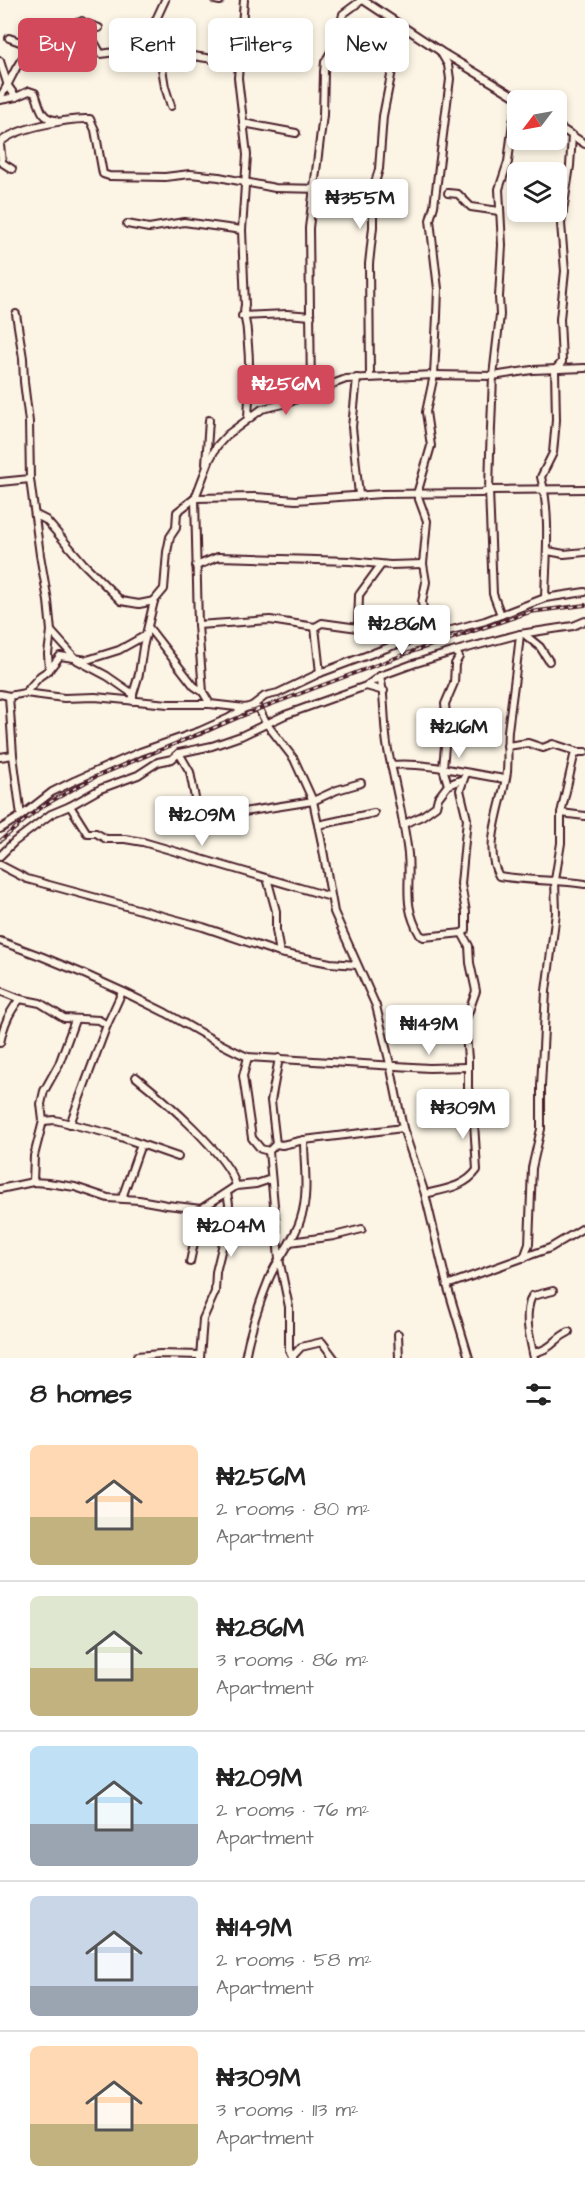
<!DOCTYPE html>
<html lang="en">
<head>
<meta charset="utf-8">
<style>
  :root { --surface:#fff; --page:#f6f6f6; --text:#222; --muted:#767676; --line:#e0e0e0; --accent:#d1495b }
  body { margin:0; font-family:"Architects Daughter",sans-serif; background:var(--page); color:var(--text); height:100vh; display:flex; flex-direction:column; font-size:22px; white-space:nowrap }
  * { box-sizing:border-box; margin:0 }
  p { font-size:20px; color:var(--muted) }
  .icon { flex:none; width:33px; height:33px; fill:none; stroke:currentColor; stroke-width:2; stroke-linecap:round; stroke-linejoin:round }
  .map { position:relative; height:1358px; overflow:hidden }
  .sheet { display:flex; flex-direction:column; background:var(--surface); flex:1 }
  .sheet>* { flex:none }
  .banner { position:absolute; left:18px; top:18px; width:549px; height:54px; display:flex; gap:12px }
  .needle { width:39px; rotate:238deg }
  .fabs { position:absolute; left:507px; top:90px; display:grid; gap:12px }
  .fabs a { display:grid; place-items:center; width:60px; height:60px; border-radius:9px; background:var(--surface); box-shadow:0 3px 9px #0003; font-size:30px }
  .price { position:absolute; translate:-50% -51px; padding:0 14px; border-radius:6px; background:#fff; color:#222; font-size:20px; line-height:39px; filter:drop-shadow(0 2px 3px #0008) }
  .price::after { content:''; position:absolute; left:50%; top:36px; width:18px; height:14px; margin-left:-9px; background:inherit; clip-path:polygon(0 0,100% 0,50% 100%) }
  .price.on { background:var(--accent); color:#fff }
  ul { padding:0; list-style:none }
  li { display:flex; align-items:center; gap:18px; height:150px; padding:0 30px }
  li+li { border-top:2px solid var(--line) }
  li span { display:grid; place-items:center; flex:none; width:168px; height:120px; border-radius:9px; color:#555 }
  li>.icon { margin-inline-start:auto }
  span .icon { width:72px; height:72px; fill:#fffc; stroke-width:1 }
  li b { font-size:26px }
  h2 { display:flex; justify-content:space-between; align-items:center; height:72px; padding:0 30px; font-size:26px }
  .chip { padding:0 21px; border-radius:9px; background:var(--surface); box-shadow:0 3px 9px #0003; font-size:21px; line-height:54px }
  .chip.on { background:var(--accent); color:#fff }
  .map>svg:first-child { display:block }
</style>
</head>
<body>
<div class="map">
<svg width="585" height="1358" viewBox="0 0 585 1358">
  <rect width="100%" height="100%" fill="#fcf5e5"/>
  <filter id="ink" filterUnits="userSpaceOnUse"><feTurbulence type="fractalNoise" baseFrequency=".0167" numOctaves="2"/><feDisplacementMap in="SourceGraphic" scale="12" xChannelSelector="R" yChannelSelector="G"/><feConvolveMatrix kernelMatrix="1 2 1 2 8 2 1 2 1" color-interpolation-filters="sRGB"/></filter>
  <g filter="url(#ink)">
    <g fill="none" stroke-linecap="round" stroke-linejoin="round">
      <defs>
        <g id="minor">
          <path d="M165 0 153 26 163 54 161 62 165 87 171 106"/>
          <path d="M215 0 220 1"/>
          <path d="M244 0 238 78 247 155 242 230 245 305C242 316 247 322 247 332 250 361 250 389 248 418"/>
          <path d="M363 0 440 51 521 100"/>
          <path d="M82 21 101 54 128 50 148 54 168 52 238 63"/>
          <path d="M9 38 20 42 29 50 42 42 50 30C75 25 71 17 99 28"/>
          <path d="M0 61 8 86 16 97"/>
          <path d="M0 97C11 82 15 64 29 50"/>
          <path d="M0 100 16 97 29 91 35 93C40 105 40 118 55 120"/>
          <path d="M243 123 296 133"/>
          <path d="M556 125 585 144"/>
          <path d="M0 143C13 128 70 118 90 119L95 130 103 174 109 176 165 177 190 174 219 177 275 188 373 190V227L369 264 370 377"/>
          <path d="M0 145 2 162"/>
          <path d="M1 162 12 169"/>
          <path d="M373 190 379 169 383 116 401 25"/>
          <path d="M448 193 458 194 471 207 499 211"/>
          <path d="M127 224 149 228 184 222 242 230"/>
          <path d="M16 314 23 358 24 382 29 422 30 479 40 555 48 601 51 631 48 654 49 670 40 676 25 693"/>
          <path d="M242 316 287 314 311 316"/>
          <path d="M357 378 352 427 359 495"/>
          <path d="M311 392 309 228 323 115 324 72 325 62 337 41 343 14 362 0"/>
          <path d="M206 464 209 420"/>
          <path d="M0 482 30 479"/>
          <path d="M36 515 46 520 83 563 121 601 139 604 154 601"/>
          <path d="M548 551 564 554 585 552"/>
          <path d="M196 566 218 557 350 561 390 565 423 564"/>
          <path d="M545 598C546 558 551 515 541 477L553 453 556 420 555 370 562 362 560 319 565 271 561 224 570 166 572 135"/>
          <path d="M501 615 493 594 489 490 490 453 493 376 500 315 499 297 502 245 499 189 508 162 513 122 518 104"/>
          <path d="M198 625 270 620 315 627"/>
          <path d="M149 628 194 686 203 692"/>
          <path d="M358 628 359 595 381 565"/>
          <path d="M51 631 77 660 107 676 133 694"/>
          <path d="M520 634C517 666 512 698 508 731 507 744 508 759 507 772 503 803 482 848 499 876 528 881 556 880 585 884"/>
          <path d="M524 634 540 647 549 661"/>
          <path d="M430 638 426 633 422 602 426 582 423 564 427 521 417 494 431 446 426 412 434 375 437 316 438 289 430 220 434 206 450 79 448 65 440 51"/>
          <path d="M49 670 60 656 87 660 119 650 146 635"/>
          <path d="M320 673 315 627 322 623 358 628 411 627 426 633"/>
          <path d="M380 676C386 701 383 725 388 750 395 785 404 819 408 854 411 886 402 904 420 935L424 937 462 933"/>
          <path d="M366 686 384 691"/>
          <path d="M0 694 9 696 25 693 64 698 95 697 168 704H210L245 708 252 706 259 709 266 723 294 759 313 801 321 839 334 912 376 1006 390 1064 403 1128 425 1194 447 1285 469 1358"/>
          <path d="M9 696 13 755 21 816"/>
          <path d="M133 701V694L139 674 143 647 154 601 164 589 167 552 170 537 176 528 177 512 195 498 256 497 296 500 382 494 482 493 489 490 585 489"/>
          <path d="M210 704 203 692 198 625 195 498 210 459 217 446 227 435 262 409 288 403 311 392 346 379 434 375 493 376 532 370 585 368"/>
          <path d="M252 706 265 696 278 693 320 673 392 646 485 621 545 598 585 592"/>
          <path d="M507 746 528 743 543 748 553 744 578 752"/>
          <path d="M179 753 190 772 199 819 313 801 337 790 361 783"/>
          <path d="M0 757 13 755"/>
          <path d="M391 765C429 762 468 774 505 779"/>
          <path d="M448 785 443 768 447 724 445 704 454 683 455 664 459 657 456 651"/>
          <path d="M70 806 87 833H96L106 839H125L143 842 331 897"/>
          <path d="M561 813 574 756 578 752H585"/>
          <path d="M404 824 422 816 436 806 438 798 448 785 463 779"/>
          <path d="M318 825 374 813"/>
          <path d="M0 829 21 816 52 792 74 781 140 752 200 731 229 718 245 708"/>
          <path d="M0 856 14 842 51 814 70 806 100 789 138 775 158 762 172 759 179 753 212 746 241 736 285 715 366 686 380 676 413 664 452 652 520 634 573 626 585 621"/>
          <path d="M0 865 27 879 203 927 280 953 330 963 357 965"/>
          <path d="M267 878 276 911V930L280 953"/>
          <path d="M0 941C57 961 112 985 166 1013 193 1028 219 1045 248 1057L429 1068 467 1067"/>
          <path d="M0 991 20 999 40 1003 64 1018 99 1020 107 1025"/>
          <path d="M0 1043C3 1026 9 1012 20 999"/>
          <path d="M248 1057 243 1076 252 1138 261 1149 269 1151"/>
          <path d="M136 1077C161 1097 230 1156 236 1186L256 1184 271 1179"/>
          <path d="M43 1121 55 1120 115 1135 178 1157"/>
          <path d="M70 1124 107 1025 122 992"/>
          <path d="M276 1144 271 1101 279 1058"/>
          <path d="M33 1182 34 1156 43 1121 41 1104 44 1091 59 1064 75 1020"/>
          <path d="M0 1189 33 1182 48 1183 75 1187 108 1198 139 1200 167 1205 201 1209 236 1186"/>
          <path d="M425 1194C445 1189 465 1187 477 1170L473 1107 468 1088V1059L465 1022 476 991 470 963 469 946 462 933 466 930V912L461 884 467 819 460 790 466 773"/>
          <path d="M122 1198 141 1144"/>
          <path d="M227 1224 250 1228 277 1230"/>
          <path d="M290 1242 334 1236 362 1229"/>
          <path d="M524 1258 529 1244 532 1168 541 1129V1086L546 991 556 913 555 880 561 843V813L585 816"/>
          <path d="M190 1262 201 1209"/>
          <path d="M447 1285 550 1248 585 1227"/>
          <path d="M398 1334 399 1358"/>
          <path d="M533 1353C555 1348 553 1339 569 1332"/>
          <path d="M137 1356 160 1354 200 1355"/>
          <path d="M292 1357 301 1347 322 1342 334 1358"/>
          <path d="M200 1358 203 1319 215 1292 216 1272 226 1231 229 1204 227 1193"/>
          <path d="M245 1358C250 1331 259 1304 269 1279 278 1257 295 1240 301 1218 309 1194 304 1165 304 1140"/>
          <path d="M293 1358 289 1350V1307L279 1259 269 1151 276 1144 282 1145 304 1140 403 1128"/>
          <path d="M534 1358C530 1338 523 1315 532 1296L553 1291"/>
        </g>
      </defs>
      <!-- minor casing -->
      <use href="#minor" stroke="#4a1f2b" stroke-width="10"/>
      <!-- minor -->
      <use href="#minor" stroke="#fcf5e5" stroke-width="6"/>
      <defs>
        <path id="rail" d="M0 841 41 807 95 777 259 709 411 652 530 612 585 605"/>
      </defs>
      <!-- rail casing -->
      <use href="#rail" stroke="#4a1f2b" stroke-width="4"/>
      <!-- rail -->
      <use href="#rail" stroke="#fcf5e5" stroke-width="1.5" stroke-dasharray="4.5" stroke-linecap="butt"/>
    </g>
  </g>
</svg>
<div class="fabs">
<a><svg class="needle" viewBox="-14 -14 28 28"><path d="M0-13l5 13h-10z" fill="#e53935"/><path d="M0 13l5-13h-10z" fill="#767676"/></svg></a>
<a><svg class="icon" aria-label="layers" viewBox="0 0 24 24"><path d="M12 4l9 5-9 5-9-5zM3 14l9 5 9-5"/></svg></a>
</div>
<b class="price" style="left:360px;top:230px">₦355M</b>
<b class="price on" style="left:286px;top:416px">₦256M</b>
<b class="price" style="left:402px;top:656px">₦286M</b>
<b class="price" style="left:459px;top:759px">₦216M</b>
<b class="price" style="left:202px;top:847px">₦209M</b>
<b class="price" style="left:429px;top:1056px">₦149M</b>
<b class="price" style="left:463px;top:1140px">₦309M</b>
<b class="price" style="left:231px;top:1258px">₦204M</b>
<div class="banner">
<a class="chip on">Buy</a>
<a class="chip">Rent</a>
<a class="chip">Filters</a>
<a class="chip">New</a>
</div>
</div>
<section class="sheet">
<h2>8 homes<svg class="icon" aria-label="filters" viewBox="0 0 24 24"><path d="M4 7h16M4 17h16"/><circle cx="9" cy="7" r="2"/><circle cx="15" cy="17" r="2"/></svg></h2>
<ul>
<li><span style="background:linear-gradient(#ffd9b3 60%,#c2b280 0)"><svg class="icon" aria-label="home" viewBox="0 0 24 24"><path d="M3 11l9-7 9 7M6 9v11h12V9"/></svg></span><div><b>₦256M</b><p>2 rooms · 80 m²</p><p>Apartment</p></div></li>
<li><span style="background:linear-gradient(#dfe7d0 60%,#c2b280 0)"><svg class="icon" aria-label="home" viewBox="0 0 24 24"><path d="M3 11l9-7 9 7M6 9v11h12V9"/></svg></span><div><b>₦286M</b><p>3 rooms · 86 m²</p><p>Apartment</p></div></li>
<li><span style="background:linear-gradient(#bfe0f5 65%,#9aa5b1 0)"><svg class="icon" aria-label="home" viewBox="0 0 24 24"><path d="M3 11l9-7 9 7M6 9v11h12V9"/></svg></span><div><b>₦209M</b><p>2 rooms · 76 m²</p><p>Apartment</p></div></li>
<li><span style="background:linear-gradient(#c9d6e8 75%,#9aa5b1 0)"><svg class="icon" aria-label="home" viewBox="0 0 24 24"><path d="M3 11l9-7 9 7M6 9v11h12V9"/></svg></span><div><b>₦149M</b><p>2 rooms · 58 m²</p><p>Apartment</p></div></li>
<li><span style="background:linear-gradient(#ffd9b3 65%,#c2b280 0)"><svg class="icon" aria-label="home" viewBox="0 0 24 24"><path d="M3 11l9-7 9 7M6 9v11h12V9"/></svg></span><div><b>₦309M</b><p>3 rooms · 113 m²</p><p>Apartment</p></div></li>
</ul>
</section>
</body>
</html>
